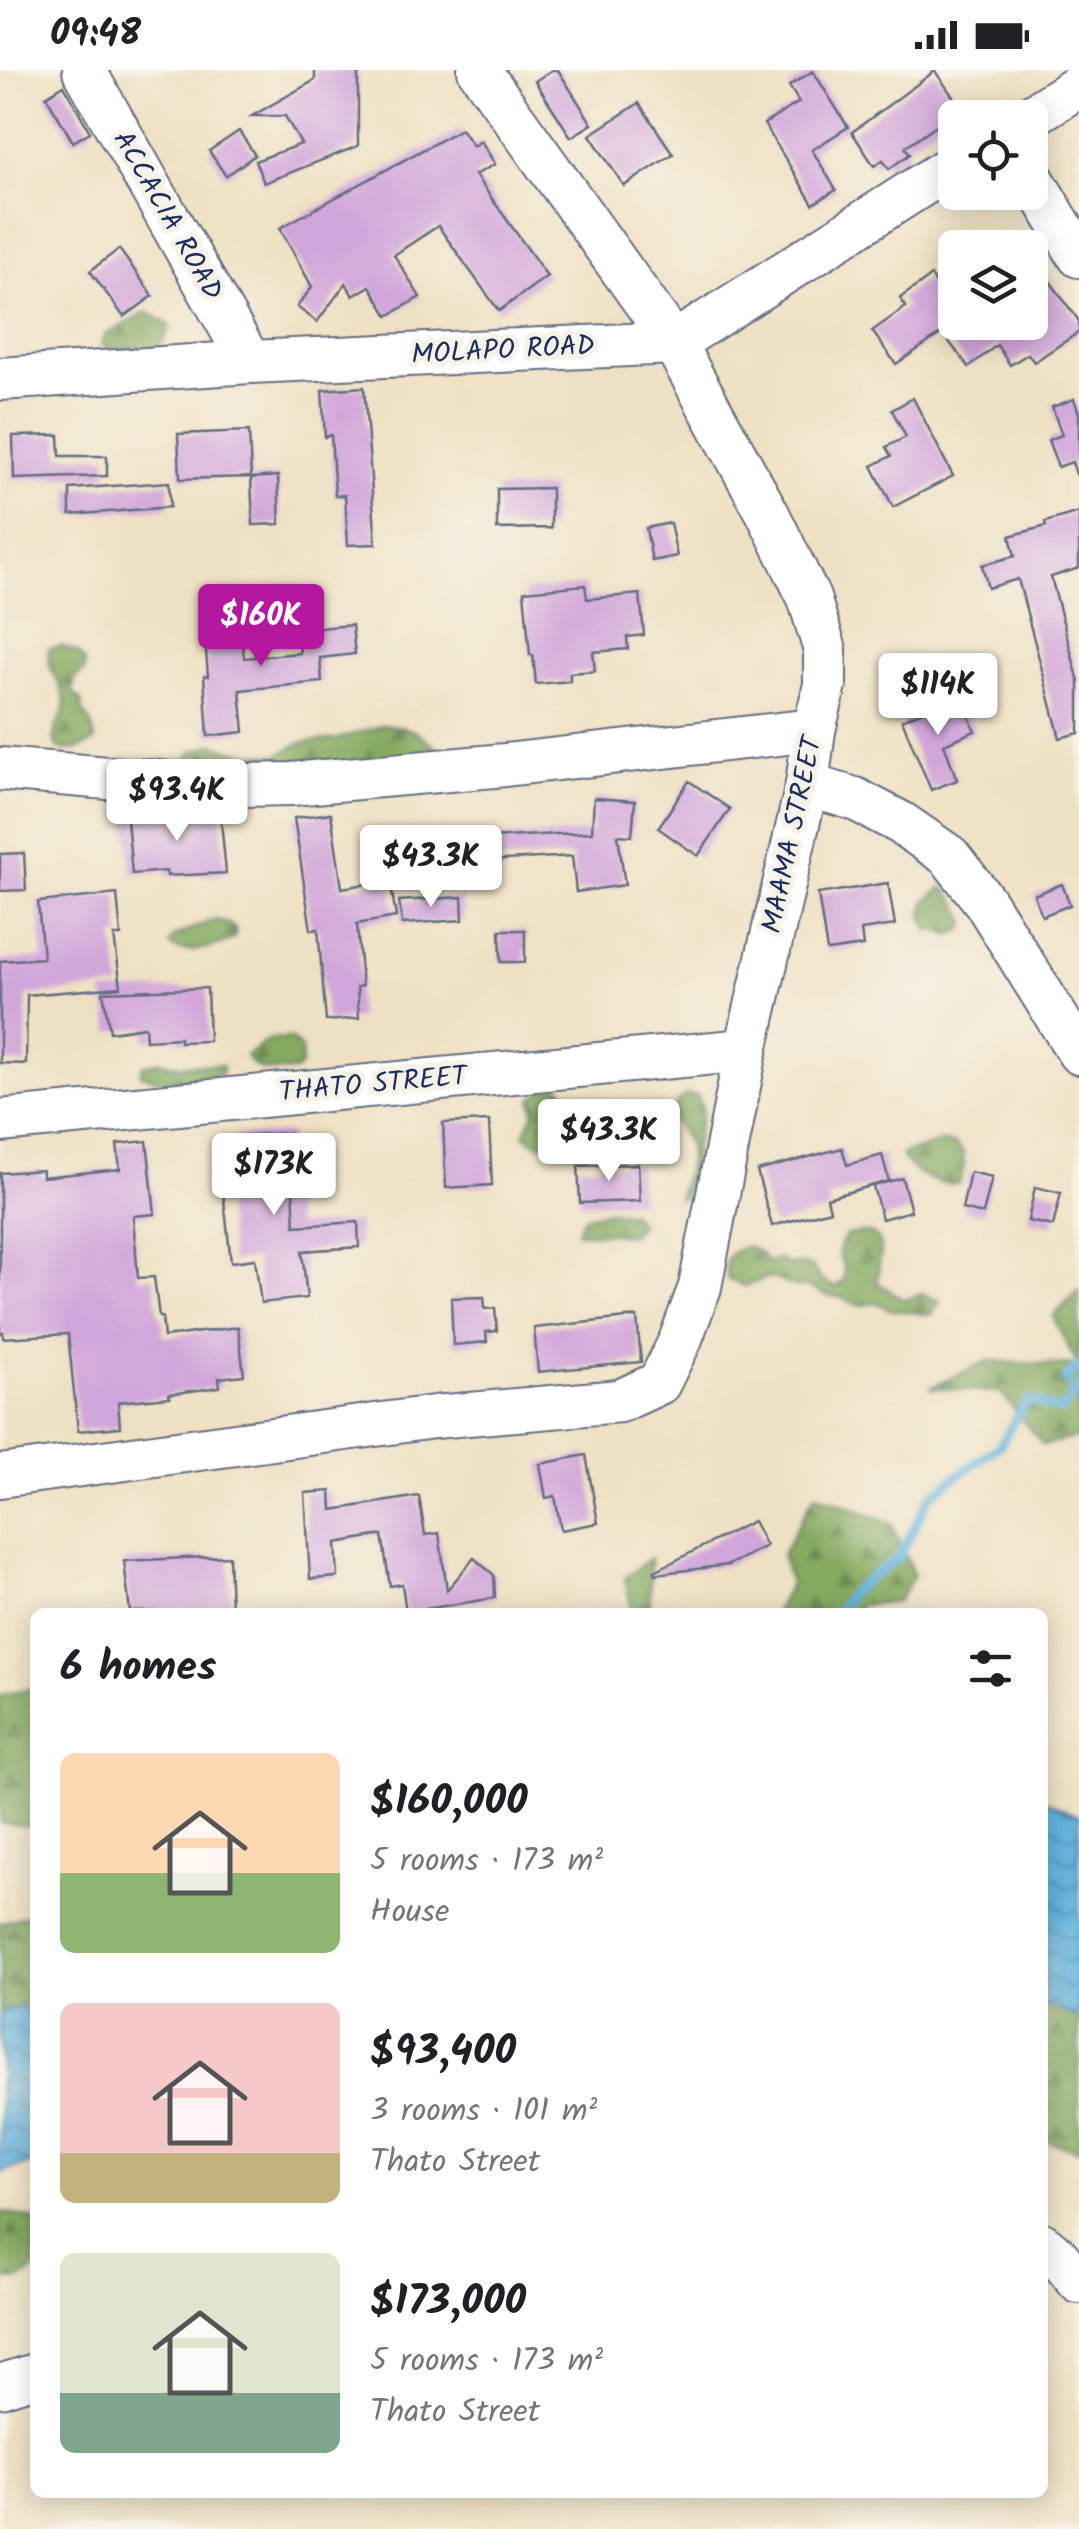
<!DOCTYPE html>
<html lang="en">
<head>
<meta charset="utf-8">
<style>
  :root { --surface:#fff; --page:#f6f6f6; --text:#202124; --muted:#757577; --accent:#b5179e }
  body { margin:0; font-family:Kalam,sans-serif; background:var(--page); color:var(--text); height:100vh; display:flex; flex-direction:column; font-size:38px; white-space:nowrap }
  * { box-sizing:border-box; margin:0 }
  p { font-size:32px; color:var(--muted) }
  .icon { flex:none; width:55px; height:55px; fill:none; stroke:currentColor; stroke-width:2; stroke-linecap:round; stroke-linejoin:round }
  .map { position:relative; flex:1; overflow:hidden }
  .panel { position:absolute; left:30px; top:1538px; width:1018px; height:890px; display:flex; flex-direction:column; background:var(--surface); border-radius:15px; box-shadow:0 5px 25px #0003 }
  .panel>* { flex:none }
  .tools { position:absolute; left:938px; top:30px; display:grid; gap:20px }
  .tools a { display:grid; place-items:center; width:110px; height:110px; border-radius:15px; background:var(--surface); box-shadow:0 5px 25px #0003; font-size:50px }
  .price { position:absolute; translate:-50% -85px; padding:0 22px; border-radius:10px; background:#fff; color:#222; font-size:32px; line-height:65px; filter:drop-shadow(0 2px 5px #0008) }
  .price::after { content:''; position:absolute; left:50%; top:60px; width:30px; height:22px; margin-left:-15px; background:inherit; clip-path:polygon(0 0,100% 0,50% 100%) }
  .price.on { background:var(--accent); color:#fff }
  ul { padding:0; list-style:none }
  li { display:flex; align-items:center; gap:30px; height:250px; padding:0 30px }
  li span { display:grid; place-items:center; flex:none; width:280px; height:200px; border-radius:15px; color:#555 }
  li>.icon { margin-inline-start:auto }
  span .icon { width:120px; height:120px; fill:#fffc; stroke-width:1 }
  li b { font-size:42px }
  h2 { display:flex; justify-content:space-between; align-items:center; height:120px; padding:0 30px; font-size:42px }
  .status { display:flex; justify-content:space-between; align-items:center; height:70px; padding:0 50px; background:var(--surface); direction:ltr }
  .status svg { height:28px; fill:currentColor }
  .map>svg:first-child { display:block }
</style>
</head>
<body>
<div class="status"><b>09:48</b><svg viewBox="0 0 49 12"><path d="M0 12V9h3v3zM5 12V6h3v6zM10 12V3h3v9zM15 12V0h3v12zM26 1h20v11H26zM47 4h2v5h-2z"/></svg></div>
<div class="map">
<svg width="1079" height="2459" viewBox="0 0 1079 2459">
  <defs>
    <pattern id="forest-firs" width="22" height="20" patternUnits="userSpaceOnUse" patternTransform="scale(2.5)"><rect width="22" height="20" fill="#84a95e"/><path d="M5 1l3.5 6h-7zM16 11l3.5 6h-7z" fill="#6b8a51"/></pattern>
    <pattern id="water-waves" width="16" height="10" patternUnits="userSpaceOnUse" patternTransform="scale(2.5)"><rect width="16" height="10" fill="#64b3de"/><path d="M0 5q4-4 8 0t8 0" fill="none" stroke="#5292b7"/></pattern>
  </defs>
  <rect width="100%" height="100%" fill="#f7f3e8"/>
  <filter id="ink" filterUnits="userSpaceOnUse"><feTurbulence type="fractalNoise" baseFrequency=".01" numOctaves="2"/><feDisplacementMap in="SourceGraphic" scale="20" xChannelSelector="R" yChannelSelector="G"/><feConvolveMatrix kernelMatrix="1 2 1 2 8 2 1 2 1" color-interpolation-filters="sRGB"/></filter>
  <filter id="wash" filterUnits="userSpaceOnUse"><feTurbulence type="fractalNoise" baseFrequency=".0048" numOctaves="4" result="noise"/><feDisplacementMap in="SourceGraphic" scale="40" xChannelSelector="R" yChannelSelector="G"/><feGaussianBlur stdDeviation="2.25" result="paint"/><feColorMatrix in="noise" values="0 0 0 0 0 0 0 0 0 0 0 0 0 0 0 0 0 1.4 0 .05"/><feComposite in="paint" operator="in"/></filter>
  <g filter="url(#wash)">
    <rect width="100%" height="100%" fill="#efe1c3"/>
    <!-- forest -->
    <g fill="url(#forest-firs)" stroke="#506c5e" stroke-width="2.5">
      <path d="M147 242 170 255C166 269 158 284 142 280 139 280 137 277 134 277 118 277 120 286 101 275L106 265Z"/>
      <path d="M61 576 77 582 85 592 84 601 76 607 72 621 81 631 83 642 91 653 95 670C84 679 71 682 57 678 48 655 66 651 65 633 63 612 45 600 49 579Z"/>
      <path d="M384 655C409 657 417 660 436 678L425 688 193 704 185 692 192 681 215 674 244 684 277 685 301 673 337 669Z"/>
      <path d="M943 817C953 826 964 841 966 854L962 860 951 865 941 861H930L923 847 925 832Z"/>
      <path d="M215 849 229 854 236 860 234 868C216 877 187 887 169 875L173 867Z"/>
      <path d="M276 968 291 969 302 979 301 996 295 1001C276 1001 256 1005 246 986L268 970Z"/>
      <path d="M160 991C179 1000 200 991 223 996L221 1004C198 1012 163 1014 140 1004L143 996Z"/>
      <path d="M560 1016 566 1024 569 1038C557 1051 560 1061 549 1074L535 1073 524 1064 534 1042 532 1029 543 1019Z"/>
      <path d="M686 1025 698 1026 703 1040 697 1063 687 1125 679 1129C679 1119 682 1115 685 1106 695 1080 685 1066 670 1046L678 1031Z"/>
      <path d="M939 1072 954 1074 963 1082 964 1096 959 1113C938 1116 911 1104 901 1085 914 1079 927 1079 939 1072Z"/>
      <path d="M609 1141 632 1143 639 1154 631 1164C622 1166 617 1163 608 1163 597 1163 588 1164 577 1162 585 1139 589 1147 609 1141Z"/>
      <path d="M857 1163H870L878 1168 881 1181 877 1212 904 1230 922 1224 940 1232 931 1245 888 1239 876 1232 860 1236 843 1228 826 1225 809 1217H795L775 1209 767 1208 745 1216 728 1210C722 1189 727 1182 748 1176L760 1183 768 1193 779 1189 790 1196 796 1194 812 1196 820 1209 834 1217 844 1211V1197L839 1186 840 1176 846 1165Z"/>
      <path d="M1079 1220V1367L1043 1375 1000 1322 930 1318 987 1291 1078 1296 1053 1247Z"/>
      <path d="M815 1424 891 1453 914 1506 898 1531 857 1536 859 1542H775L790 1514 782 1485Z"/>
      <path d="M650 1488V1542H632L625 1508Z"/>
      <path d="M35 1618V1756L0 1753V1625Z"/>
      <path d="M35 1843V1932L0 1943V1853Z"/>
      <path d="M1042 1934 1079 1948V2080L1043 2070Z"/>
      <path d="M0 2142 35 2149V2200L19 2210 0 2209Z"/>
    </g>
    <!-- water -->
    <g fill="url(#water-waves)" stroke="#40719e" stroke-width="2.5">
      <path d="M1042 1729 1079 1745V1948L1043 1934Z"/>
      <path d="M35 1932V2092L0 2103V1943Z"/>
    </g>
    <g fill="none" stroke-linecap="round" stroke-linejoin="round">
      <!-- stream -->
      <path stroke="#64b3de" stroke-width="9" d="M837 1542 852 1521 899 1487 930 1426 1000 1375 1027 1330 1062 1341 1074 1323 1066 1309 1079 1296"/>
    </g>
    <g id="blocks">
      <!-- building -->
      <g fill="#d1a6da">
        <path d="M315 0H358V76L264 113 255 91 301 74 285 46H252L315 10Z"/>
        <path d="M552 0H558L592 54 571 67 535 11Z"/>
        <path d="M813 1 848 57 812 80 836 120 813 134 764 54 799 32 789 16Z"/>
        <path d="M935 1 961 38 905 77 910 84 889 99 883 90 874 96 852 62Z"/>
        <path d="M64 15 90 62 73 72 46 26Z"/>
        <path d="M639 33 673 84 624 116 590 65Z"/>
        <path d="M461 59 473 76 481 71 495 94 475 105 547 206 499 241 438 156 394 185 420 227 388 246 370 216 353 226 346 213 317 252 297 237 312 217 280 158Z"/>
        <path d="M239 61 255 85 226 106 209 81Z"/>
        <path d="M119 179 153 226 124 247 90 201Z"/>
        <path d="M1030 184 1079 251V262L1034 292 1028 284 1010 295 997 275 969 297 942 263 896 294 872 261 906 237 900 228 931 206 955 240V252H1030Z"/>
        <path d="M364 317 376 474 348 475 345 425 335 426 331 365 325 367 322 320Z"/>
        <path d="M913 328 953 406 893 437 872 396 891 386 886 377 906 367 892 340Z"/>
        <path d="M1074 329 1079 343V403L1076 404 1072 392 1058 397 1048 370 1062 365 1052 337Z"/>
        <path d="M249 361 251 407 180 409 178 364Z"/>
        <path d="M59 365 60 386H107V406L14 409 13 366Z"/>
        <path d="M278 406 280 454 253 455 251 408Z"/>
        <path d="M169 412 170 437 70 445V419Z"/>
        <path d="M551 418V458L497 459V419Z"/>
        <path d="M1079 442V498L1051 507 1079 612V663L1060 668 1018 509 988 518 982 495 1015 486 1010 466 1046 456 1045 452Z"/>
        <path d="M670 453 677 486 652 491 646 458Z"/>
        <path d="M585 515 587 529 640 524 644 565 627 567 628 579 593 582 595 601 570 603V611L536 614 533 585H530L524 521Z"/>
        <path d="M241 553 244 588 300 583 297 560 352 555 355 584 320 588 322 612 240 620 244 662 208 666 204 606H208L204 556Z"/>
        <path d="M959 625 975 661 944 674 957 710 931 720 902 650Z"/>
        <path d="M689 711 730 739 698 786 658 758Z"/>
        <path d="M594 728 635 731 632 766 618 765 625 815 576 822 572 786 490 791 489 768 592 762Z"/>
        <path d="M220 741 226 803 167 806 166 801 132 804 127 749Z"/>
        <path d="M331 743 342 818 390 810 396 847 357 854 362 916 357 917 359 948 326 951 318 859 311 860 294 748Z"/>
        <path d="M24 783 26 820 0 821V784Z"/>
        <path d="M888 813 895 855 861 860 863 876 827 881 818 824Z"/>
        <path d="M1062 814 1070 835 1042 846 1034 825Z"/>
        <path d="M117 824 121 866H114L121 917 27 925 26 994 0 993V891L43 888 38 832Z"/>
        <path d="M462 827 463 850 402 854 399 831Z"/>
        <path d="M500 860H525V892H501Z"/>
        <path d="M207 918 209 971 180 972V968L146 970 145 957 110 962 103 922Z"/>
        <path d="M489 1051 492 1115 446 1118 443 1053Z"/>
        <path d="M290 1063 295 1156 358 1152 359 1177 302 1181 307 1228 261 1233 255 1189 231 1192 221 1103 238 1102 236 1066Z"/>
        <path d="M147 1071 155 1144 133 1146 138 1208 154 1207 159 1247H162L164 1267 238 1257 244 1305 219 1308 220 1317 169 1324 170 1327 118 1332 120 1357 78 1361 68 1264 3 1268V1262H0V1103L42 1100V1107L120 1099 117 1074Z"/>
        <path d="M842 1078 847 1095 882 1085 889 1111 827 1128 830 1140 772 1156 757 1101Z"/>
        <path d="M638 1094 640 1131 580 1133 578 1096Z"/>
        <path d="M970 1102 992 1107 983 1144 962 1139Z"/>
        <path d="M902 1108 911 1141 882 1149 873 1116Z"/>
        <path d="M1035 1117 1061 1123 1053 1156 1028 1151Z"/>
        <path d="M484 1227 485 1239 495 1238 497 1261 486 1262 487 1272 453 1275 451 1228Z"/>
        <path d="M637 1247 641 1292 538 1302 534 1258Z"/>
        <path d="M586 1385 598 1453 561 1460 555 1426 546 1428 540 1394Z"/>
        <path d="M331 1421 332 1440 419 1426 425 1465 439 1463 447 1520 474 1488 494 1505 495 1528 406 1542 402 1514 390 1516 382 1465 336 1473 338 1507 310 1509 305 1423Z"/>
        <path d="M753 1451 766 1476 728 1495 656 1504 655 1501Z"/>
        <path d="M229 1486 231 1540 130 1542 124 1491Z"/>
      </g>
    </g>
  </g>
  <g filter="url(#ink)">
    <use href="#blocks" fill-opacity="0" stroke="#656d81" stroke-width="2.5"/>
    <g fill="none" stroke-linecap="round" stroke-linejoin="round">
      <defs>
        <g id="minor">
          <path d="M84 0 250 292"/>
          <path d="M1028 48 1079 16"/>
          <path d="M1030 105 1079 186"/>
          <path d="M0 309 250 292 674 273 955 94"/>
          <path d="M0 699 204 716 291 714 505 695 814 660"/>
          <path d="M807 715 855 729 901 753 949 786 985 832 1079 983"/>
          <path d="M0 1051 746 980"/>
          <path d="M0 1406 434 1347 620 1331 659 1313 680 1271 700 1217 746 980 807 715 814 660 825 615V580L809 528 768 444 674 273 479 0"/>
          <path d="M1042 2174 1057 2186 1079 2212"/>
          <path d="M0 2316 35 2305"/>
        </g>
      </defs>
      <!-- minor casing -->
      <use href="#minor" stroke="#656d81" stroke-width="46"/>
      <!-- minor -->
      <use href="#minor" stroke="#fff" stroke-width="42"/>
    </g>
  </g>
  <g text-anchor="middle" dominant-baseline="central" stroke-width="10" stroke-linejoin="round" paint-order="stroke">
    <!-- street labels -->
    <g font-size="28" fill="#1b2f5e" stroke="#f7f3e8">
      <text transform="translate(167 146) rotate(60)">ACCACIA ROAD</text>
      <text transform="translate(503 281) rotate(-3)">MOLAPO ROAD</text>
      <text transform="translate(793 765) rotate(-78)">MAAMA STREET</text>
      <text transform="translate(373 1015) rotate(-5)">THATO STREET</text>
    </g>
  </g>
</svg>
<div class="tools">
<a><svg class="icon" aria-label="locate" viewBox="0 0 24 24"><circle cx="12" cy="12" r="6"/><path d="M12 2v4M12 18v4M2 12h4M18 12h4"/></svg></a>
<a><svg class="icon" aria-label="layers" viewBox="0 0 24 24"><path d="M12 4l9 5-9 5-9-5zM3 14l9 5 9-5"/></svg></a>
</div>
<b class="price on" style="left:261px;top:599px">$160K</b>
<b class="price" style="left:938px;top:668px">$114K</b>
<b class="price" style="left:177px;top:774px">$93.4K</b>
<b class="price" style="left:431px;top:840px">$43.3K</b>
<b class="price" style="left:609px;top:1114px">$43.3K</b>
<b class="price" style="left:274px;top:1148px">$173K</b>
<section class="panel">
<h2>6 homes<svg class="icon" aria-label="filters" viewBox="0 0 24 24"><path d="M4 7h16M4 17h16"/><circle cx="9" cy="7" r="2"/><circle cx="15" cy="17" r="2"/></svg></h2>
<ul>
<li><span style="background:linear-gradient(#ffd9b3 60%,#8fb573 0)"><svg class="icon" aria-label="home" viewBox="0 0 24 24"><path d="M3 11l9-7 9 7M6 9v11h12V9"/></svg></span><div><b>$160,000</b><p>5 rooms · 173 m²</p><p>House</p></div></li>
<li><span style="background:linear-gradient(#f6c9c9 75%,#c2b280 0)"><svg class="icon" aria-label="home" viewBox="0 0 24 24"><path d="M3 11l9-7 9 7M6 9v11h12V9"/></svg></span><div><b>$93,400</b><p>3 rooms · 101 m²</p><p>Thato Street</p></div></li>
<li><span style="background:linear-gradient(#dfe7d0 70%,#7fa58c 0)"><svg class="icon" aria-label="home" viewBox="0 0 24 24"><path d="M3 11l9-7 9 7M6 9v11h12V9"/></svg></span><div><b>$173,000</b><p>5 rooms · 173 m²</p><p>Thato Street</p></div></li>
</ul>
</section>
</div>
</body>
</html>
